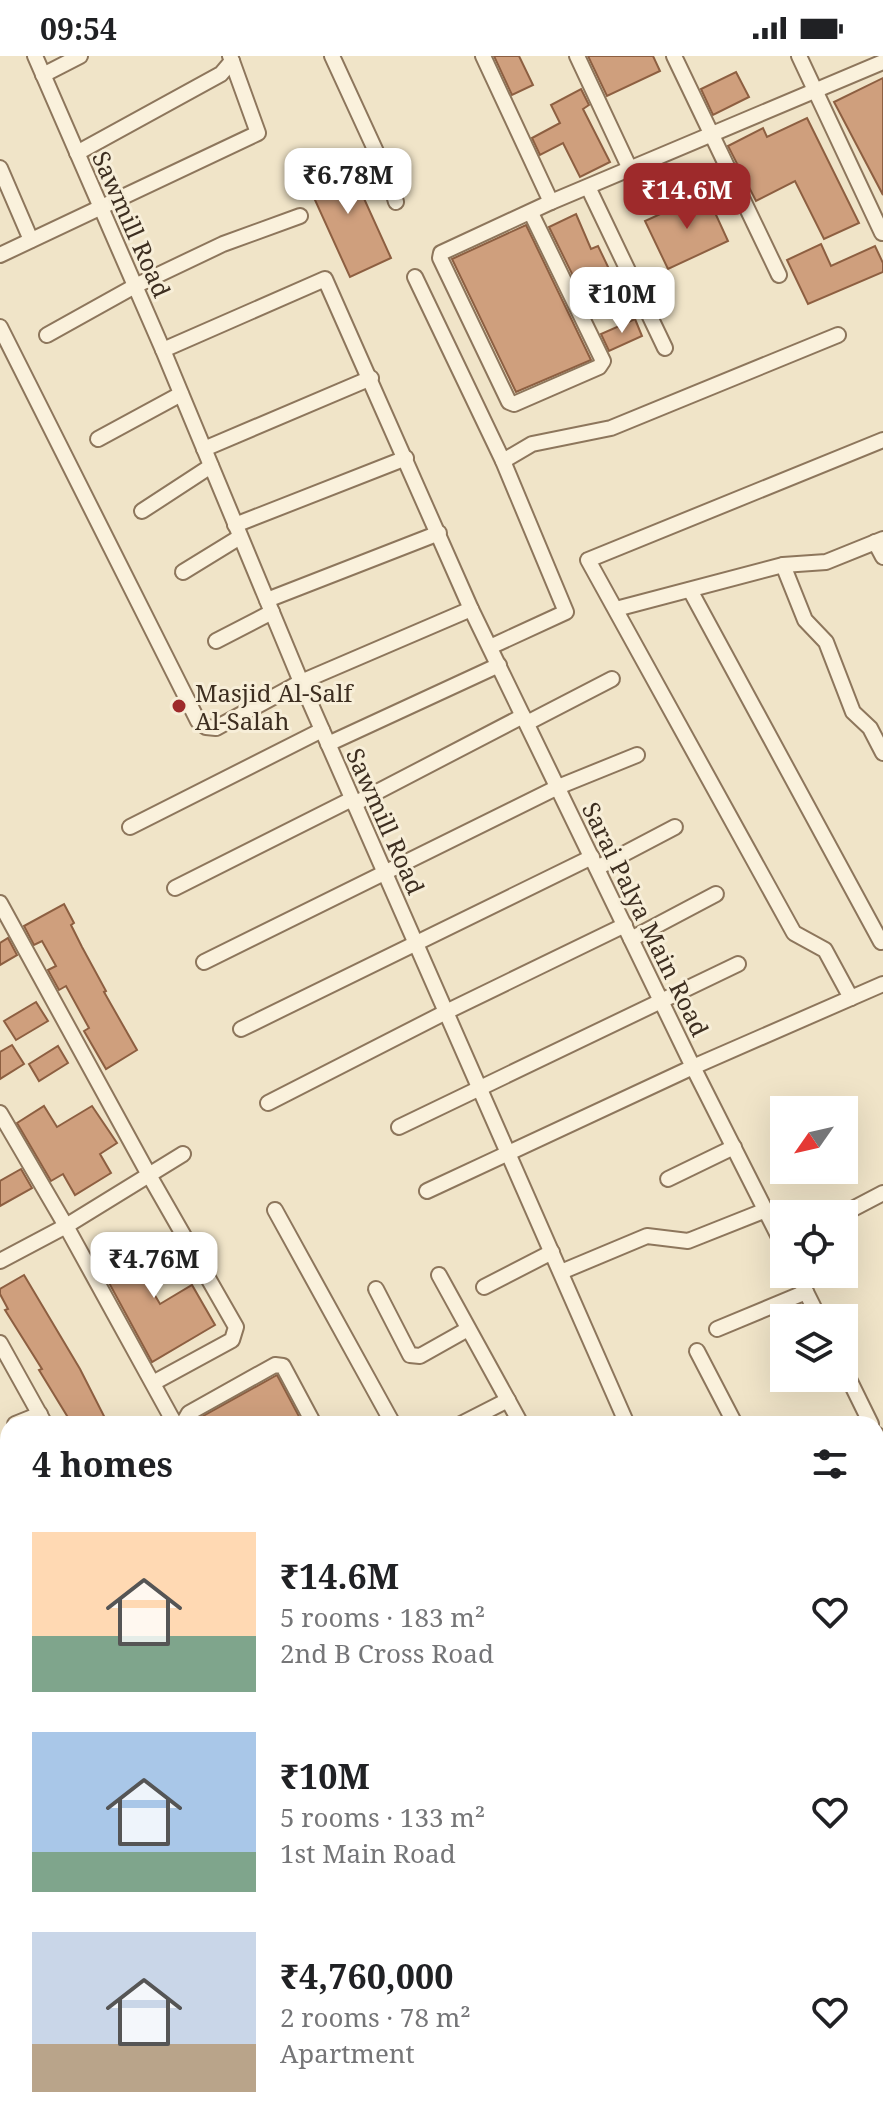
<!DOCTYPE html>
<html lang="en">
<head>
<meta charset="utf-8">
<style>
  :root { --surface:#fff; --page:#f6f6f6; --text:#202124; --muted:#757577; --accent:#9e2a2b }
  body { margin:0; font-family:"Noto Serif",serif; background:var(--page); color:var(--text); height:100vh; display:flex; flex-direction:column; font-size:30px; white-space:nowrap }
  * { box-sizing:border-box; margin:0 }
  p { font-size:26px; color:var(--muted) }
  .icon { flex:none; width:44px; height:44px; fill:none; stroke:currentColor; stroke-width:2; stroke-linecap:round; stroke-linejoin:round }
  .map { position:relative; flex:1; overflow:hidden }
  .sheet { position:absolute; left:0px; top:1360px; width:884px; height:712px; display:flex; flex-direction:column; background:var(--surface); border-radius:24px 24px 0 0; box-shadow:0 8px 32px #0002 }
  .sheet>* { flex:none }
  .needle { width:52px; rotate:236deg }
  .controls { position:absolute; left:770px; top:1040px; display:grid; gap:16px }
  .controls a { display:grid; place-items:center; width:88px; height:88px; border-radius:0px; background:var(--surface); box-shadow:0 8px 32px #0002; font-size:40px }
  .price { position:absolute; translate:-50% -68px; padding:0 18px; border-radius:16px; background:#fff; color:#222; font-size:26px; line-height:52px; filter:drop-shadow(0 2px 4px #0008) }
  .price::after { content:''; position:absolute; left:50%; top:48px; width:24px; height:18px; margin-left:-12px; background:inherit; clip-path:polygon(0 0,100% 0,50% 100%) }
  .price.on { background:var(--accent); color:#fff }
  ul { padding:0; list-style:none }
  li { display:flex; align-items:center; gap:24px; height:200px; padding:0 32px }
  li span { display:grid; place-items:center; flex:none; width:224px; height:160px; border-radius:0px; color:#555 }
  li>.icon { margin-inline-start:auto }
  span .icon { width:96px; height:96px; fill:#fffc; stroke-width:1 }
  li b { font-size:34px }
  h2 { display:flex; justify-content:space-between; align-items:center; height:96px; padding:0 32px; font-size:34px }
  .status { display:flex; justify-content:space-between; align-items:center; height:56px; padding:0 40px; background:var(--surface); direction:ltr }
  .status svg { height:22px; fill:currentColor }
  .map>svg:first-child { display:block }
</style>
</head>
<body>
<div class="status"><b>09:54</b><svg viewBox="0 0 49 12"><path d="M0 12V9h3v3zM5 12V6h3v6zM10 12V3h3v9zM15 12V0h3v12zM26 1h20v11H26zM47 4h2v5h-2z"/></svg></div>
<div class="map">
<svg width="883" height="2072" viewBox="0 0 883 2072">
  <rect width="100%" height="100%" fill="#f0e4c8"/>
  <!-- green -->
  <path fill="#c9cf9b" d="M569 2064H665L669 2072H574Z"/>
  <!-- building -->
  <g fill="#cf9f7d" stroke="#8d5f41" stroke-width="2">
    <path d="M494 0H519L533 29 512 39Z"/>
    <path d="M588 0H653L660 15 607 40Z"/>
    <path d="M736 16 749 41 713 59 701 33Z"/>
    <path d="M883 22V139L834 46Z"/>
    <path d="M581 33 589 49 583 53 610 106 580 121 563 87 540 99 532 82 560 67 551 49Z"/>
    <path d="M807 62 859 167 824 183 795 125 756 145 728 90 763 72 767 81Z"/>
    <path d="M351 100 362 122 356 125 391 202 350 221 305 122Z"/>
    <path d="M706 137 728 185 668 213 645 165Z"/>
    <path d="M576 158 591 193 598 190 610 215 578 230 549 171Z"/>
    <path d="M526 169 591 304 516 336 452 203Z"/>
    <path d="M821 188 831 210 875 190 883 207V216L808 248 787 204Z"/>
    <path d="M635 263 642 280 609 295 601 278Z"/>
    <path d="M64 848 74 867 71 869 82 891 106 935 104 936 137 994 106 1013 84 975 89 972 66 930 59 934 48 914 56 910 42 885 34 889 24 870Z"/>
    <path d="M8 882 17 899 0 909V887Z"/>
    <path d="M36 946 48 965 16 984 4 965Z"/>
    <path d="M12 989 24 1008 0 1023V996Z"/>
    <path d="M58 990 68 1007 39 1025 29 1008Z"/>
    <path d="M44 1050 57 1071 92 1050 117 1087 100 1098 111 1117 75 1139 63 1118 51 1125 17 1067Z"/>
    <path d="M21 1113 32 1132 0 1150V1125Z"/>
    <path d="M121 1185 134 1206 169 1186 181 1205 147 1226 160 1248 192 1229 215 1269 152 1306 95 1201Z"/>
    <path d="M24 1219 80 1313 108 1368H72L39 1314 42 1313 5 1254 8 1253 0 1238V1233Z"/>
    <path d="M277 1319 303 1368H197L196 1364Z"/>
  </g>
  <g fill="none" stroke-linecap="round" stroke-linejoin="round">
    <defs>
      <g id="street">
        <path d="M35 0 163 294 301 626 627 1368"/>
        <path d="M332 0 390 126 396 146"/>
        <path d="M483 0 551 146"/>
        <path d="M577 0 630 113"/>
        <path d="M674 0 779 219"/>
        <path d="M799 0 882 177"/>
        <path d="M43 19 80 0"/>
        <path d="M77 97 221 18 232 5 230 0"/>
        <path d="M0 112 31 184"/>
        <path d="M588 131 665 292"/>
        <path d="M531 157 603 305 599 311 514 348 509 346 440 202 441 197 551 146 883 6"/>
        <path d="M0 199 258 77 232 5"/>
        <path d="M415 221 503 405 566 556 490 591"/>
        <path d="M0 271 198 665 206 671 216 672 301 626 471 553"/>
        <path d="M47 279 135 230 223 188 300 160"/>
        <path d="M163 294 325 223 471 553 693 1011 784 1191"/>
        <path d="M98 383 181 338"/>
        <path d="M204 393 371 322"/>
        <path d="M503 405 532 388 611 372 838 279"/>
        <path d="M142 455 211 410"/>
        <path d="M235 469 406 402"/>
        <path d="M875 486 883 501"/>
        <path d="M783 509 805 564 826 586 853 656 870 672 883 697"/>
        <path d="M183 516 240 481"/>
        <path d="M690 534 881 886"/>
        <path d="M267 544 439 477"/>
        <path d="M616 553 783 509 826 506 883 483"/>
        <path d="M216 585 272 556"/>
        <path d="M527 667 612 623"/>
        <path d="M328 688 499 609"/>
        <path d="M354 748 523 660"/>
        <path d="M130 771 322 674"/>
        <path d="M597 812 675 771"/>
        <path d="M175 832 352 743"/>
        <path d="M0 847 149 1119 236 1271 232 1284 153 1327"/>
        <path d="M631 883 716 838"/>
        <path d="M204 906 558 731 637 699"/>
        <path d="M851 942 825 894 794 877 588 504 883 384"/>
        <path d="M241 973 592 801"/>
        <path d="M268 1047 446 956 625 869"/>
        <path d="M0 1057 66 1170 175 1368"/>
        <path d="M399 1071 738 908"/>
        <path d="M668 1123 734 1091"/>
        <path d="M427 1135 693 1011 883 928"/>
        <path d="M275 1154 393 1368"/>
        <path d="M843 1158 883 1137"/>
        <path d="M0 1205 66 1170 183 1098"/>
        <path d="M561 1216 647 1180 688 1185 766 1154"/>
        <path d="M797 1218 819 1262"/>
        <path d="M439 1219 521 1368"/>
        <path d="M484 1231 552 1196"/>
        <path d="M376 1233 410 1299 420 1300 468 1273"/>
        <path d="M717 1273 806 1236"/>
        <path d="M0 1287 45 1368"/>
        <path d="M697 1295 735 1368"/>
        <path d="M844 1313 871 1368"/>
        <path d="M782 1323 784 1322"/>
        <path d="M15 1368 40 1358"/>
        <path d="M187 1368 185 1364 189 1357 275 1309 283 1310 314 1368"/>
        <path d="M461 1368 508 1344"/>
        <path d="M876 1378 883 1392"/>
        <path d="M876 1407 883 1403"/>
        <path d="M876 1452 883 1448"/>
        <path d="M0 1464 8 1459"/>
        <path d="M0 1612 8 1608"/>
        <path d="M876 1646 883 1659"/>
        <path d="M0 1654 8 1673"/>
        <path d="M876 1708 883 1704"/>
        <path d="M0 1727 8 1723"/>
        <path d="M0 1853 8 1850"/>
        <path d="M0 1910 8 1925"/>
        <path d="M876 1912 883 1909"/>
        <path d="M876 1934 883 1950"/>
        <path d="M0 1983 8 1980"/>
        <path d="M80 2064 84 2072"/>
        <path d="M432 2064 436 2072"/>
        <path d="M689 2064 693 2072"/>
        <path d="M0 2066 8 2062"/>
        <path d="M117 2072 134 2064"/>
        <path d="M297 2072 313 2064"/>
        <path d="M494 2072 512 2064"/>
        <path d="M767 2072 785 2064"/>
        <path d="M851 2072 883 2062"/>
      </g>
    </defs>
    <!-- street casing -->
    <use href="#street" stroke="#8d765c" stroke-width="18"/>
    <!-- street -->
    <use href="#street" stroke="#faf1dc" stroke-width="14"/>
  </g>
  <!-- markers -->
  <circle fill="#9e2a2b" stroke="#f7eed8" stroke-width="3" cx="179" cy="650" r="8"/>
  <g text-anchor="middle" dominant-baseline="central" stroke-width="6" stroke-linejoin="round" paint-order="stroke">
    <!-- street labels -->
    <g font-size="24" fill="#3d2e20" stroke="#f7eed8">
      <text transform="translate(132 168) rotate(66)">Sawmill Road</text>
      <text transform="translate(386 765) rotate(66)">Sawmill Road</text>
      <text transform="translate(646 863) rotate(64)">Sarai Palya Main Road</text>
    </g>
    <!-- poi labels -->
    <g font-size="24" fill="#3d2e20" stroke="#f7eed8" text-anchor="start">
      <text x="195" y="636">Masjid Al-Salf<tspan x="195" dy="28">Al-Salah</tspan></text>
    </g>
  </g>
</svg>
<div class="controls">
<a><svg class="needle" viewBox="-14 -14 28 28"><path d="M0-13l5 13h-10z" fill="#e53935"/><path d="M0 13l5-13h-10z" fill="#757577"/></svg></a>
<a><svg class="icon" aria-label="locate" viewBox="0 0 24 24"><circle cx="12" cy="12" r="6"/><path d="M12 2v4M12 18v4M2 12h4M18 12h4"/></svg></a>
<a><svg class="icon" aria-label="layers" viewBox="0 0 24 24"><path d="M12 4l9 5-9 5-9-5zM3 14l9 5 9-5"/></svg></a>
</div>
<b class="price" style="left:348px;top:160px">₹6.78M</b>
<b class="price on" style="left:687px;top:175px">₹14.6M</b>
<b class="price" style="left:622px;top:279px">₹10M</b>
<b class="price" style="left:154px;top:1244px">₹4.76M</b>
<section class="sheet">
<h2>4 homes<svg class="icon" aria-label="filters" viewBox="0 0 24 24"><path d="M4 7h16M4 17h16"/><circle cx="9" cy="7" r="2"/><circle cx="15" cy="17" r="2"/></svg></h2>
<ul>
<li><span style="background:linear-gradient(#ffd9b3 65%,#7fa58c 0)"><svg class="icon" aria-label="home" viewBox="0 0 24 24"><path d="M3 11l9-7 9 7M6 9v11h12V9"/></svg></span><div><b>₹14.6M</b><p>5 rooms · 183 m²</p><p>2nd B Cross Road</p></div><svg class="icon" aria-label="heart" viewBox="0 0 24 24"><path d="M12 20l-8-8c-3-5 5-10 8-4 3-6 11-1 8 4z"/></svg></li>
<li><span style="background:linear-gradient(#a9c7e8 75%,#7fa58c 0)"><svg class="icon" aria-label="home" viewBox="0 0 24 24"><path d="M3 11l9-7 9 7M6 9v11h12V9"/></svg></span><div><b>₹10M</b><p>5 rooms · 133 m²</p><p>1st Main Road</p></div><svg class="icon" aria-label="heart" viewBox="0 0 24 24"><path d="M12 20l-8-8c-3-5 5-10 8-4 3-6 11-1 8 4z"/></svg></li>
<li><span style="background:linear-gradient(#c9d6e8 70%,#b9a48a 0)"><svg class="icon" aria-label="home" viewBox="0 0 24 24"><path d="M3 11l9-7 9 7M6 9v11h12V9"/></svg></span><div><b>₹4,760,000</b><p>2 rooms · 78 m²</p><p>Apartment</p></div><svg class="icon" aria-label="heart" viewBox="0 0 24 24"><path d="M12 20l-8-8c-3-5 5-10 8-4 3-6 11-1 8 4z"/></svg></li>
</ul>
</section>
</div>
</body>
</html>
